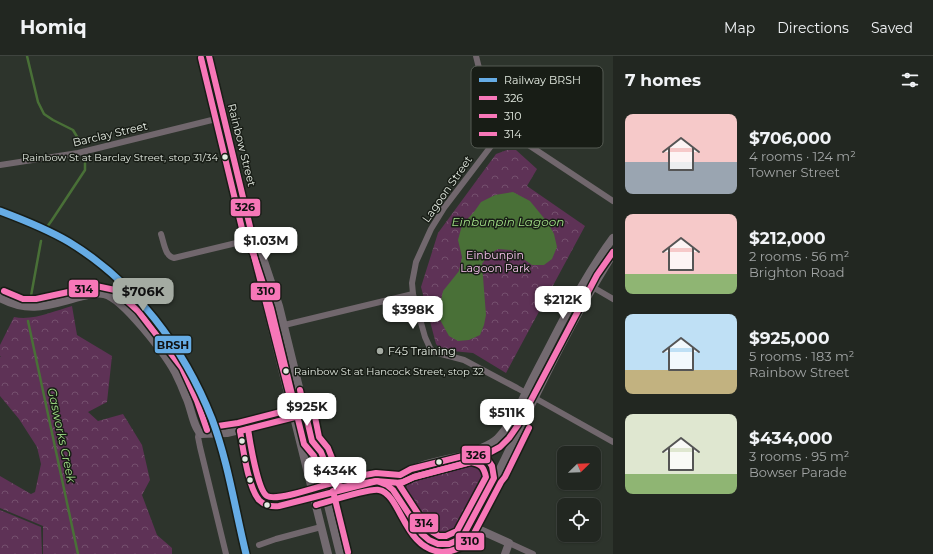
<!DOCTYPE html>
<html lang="en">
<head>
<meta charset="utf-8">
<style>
  :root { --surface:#222721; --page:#2e332e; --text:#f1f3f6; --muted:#a2a5a5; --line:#3f443f; --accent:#a4aba2 }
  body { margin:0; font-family:Montserrat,sans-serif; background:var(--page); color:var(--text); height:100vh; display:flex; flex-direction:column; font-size:15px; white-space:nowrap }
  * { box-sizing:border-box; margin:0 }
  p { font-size:13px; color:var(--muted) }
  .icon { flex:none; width:22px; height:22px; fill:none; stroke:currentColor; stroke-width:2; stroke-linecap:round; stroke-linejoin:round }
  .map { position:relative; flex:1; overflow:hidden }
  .details { display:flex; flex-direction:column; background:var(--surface); width:320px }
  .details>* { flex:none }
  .needle { width:26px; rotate:67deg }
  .buttons { position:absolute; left:557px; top:390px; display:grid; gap:8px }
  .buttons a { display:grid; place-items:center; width:44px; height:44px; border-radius:8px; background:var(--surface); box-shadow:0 1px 3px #0004,0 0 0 1px var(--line); font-size:20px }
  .price { position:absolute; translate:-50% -34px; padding:0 9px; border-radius:8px; background:#fff; color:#222; font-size:13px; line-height:26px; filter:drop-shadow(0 1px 2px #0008) }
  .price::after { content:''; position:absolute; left:50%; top:24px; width:12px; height:9px; margin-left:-6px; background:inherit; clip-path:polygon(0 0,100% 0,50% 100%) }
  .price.on { background:var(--accent); color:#111 }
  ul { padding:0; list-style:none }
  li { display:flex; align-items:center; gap:12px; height:100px; padding:0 12px }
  li span { display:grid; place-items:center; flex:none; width:112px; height:80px; border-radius:8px; color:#555 }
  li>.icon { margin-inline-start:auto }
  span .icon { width:48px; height:48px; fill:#fffc; stroke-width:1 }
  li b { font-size:17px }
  h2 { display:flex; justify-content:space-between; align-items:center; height:48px; padding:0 12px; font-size:17px }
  header { display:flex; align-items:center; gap:24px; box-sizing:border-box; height:56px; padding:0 20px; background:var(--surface); border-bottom:1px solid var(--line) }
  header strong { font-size:19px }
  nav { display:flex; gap:22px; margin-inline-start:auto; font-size:14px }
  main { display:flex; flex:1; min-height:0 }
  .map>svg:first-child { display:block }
</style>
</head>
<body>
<header>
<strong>Homiq</strong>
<nav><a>Map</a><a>Directions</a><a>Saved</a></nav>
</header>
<main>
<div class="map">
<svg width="613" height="498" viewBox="0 0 613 498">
  <defs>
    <pattern id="forest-crowns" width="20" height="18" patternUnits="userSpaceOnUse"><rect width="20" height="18" fill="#5e3256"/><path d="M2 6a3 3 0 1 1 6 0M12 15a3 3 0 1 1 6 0" fill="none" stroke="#75506e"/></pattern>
  </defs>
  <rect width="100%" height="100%" fill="#2d342c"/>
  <!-- forest -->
  <g fill="url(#forest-crowns)">
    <path d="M507 94H516L537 113 527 130 585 170 506 317 473 297 442 294 436 288 421 231 438 177 496 98Z"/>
    <path d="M72 250 77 279 112 300 107 346 88 356 98 365 123 358 142 389 150 424 142 439 157 479 172 492V498H43V470L0 452V420L31 438 35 436 41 408 37 391 19 363 0 340V301L1 300H0V289L14 261C33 265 54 255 72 250Z"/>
    <path d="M472 406H477L484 412 485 418 484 424 458 475C448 482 438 482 428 474 421 463 395 433 412 423Z"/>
    <path d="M0 454 41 471 42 498H0Z"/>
  </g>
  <!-- water -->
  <path fill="#497037" d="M513 136 530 145 548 167 554 178 557 191 552 203 544 209H532L511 194 498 193 488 199 482 208 486 259 484 269 480 279 469 284 458 285 449 280 439 262V254L443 235 459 215 462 201 458 184 462 169 474 156 481 146 495 139Z"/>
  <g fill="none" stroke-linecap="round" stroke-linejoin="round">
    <!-- stream -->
    <g stroke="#497037" stroke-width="2.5">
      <path d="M27 0 38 46 44 58 53 64 73 74 79 84"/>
      <path d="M47 171 52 164 85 114V107"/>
      <path d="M31 240 41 185"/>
      <path d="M28 265 78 498"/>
    </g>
    <!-- street -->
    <g stroke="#71676d" stroke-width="6">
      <path d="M476 0 490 56 497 68 613 145"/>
      <path d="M504 73 444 152 431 173 416 206 412 227 413 238 425 281 430 292 434 296 464 304 517 332 613 386"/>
      <path d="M0 109 78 97 224 61"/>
      <path d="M161 178C164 187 165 200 174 202L253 183"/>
      <path d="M584 226 613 243"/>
      <path d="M272 272 413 238"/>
      <path d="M199 376 198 381 200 391 226 498"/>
      <path d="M509 487 533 498"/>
      <path d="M259 489 276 483 321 471"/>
    </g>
    <!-- secondary -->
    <g stroke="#736a70" stroke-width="8">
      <path d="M209 0 253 183V196L328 498"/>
      <path d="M254 184 260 193 279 250 340 498"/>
      <path d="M0 242C30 258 49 249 80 241 87 239 96 236 104 238 123 242 165 298 175 316 179 324 183 333 186 341 191 351 193 371 201 378L227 377 306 358"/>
      <path d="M315 389C326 404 324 415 343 423"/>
      <path d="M471 398C488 400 491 405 494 422"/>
      <path d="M319 429 376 417 400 419"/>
      <path d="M396 437V424C410 408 450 403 471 398 479 392 489 390 497 383 514 366 523 341 534 320 559 273 581 225 613 182"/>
      <path d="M314 441 368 427C374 426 379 425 384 427 398 433 414 470 426 483 438 491 453 490 463 480L494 422 498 417C534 343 569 268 613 198"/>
      <path d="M469 469 509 487 505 498"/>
      <path d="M437 498 438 488"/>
    </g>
    <defs>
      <g id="bus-1">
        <path d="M209 0 253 183V196L295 361"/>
        <path d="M300 334 312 385 321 396 327 411 331 416 335 420 343 423"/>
        <path d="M240 375C243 392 248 431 259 444 264 449 272 451 279 450L377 425 387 429 393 434 422 478 429 484 438 488H449L458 484 463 480 494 422 492 410 488 404 482 400 471 398 411 413 400 419 376 417 343 423"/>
        <path d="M240 375 295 361"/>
      </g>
      <g id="bus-2">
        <path d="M201 2 245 185 253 197 271 252 304 388 314 400 320 415 332 427 343 431 376 425 401 427 414 421 474 405 500 391 509 382 518 369 597 219 613 196"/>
        <path d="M316 449C327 446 370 432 379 434 401 438 404 494 442 496 453 496 462 492 470 485L501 426 505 421 529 372"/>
      </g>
      <g id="bus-3">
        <path d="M4 235 23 243H36L96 230 115 234 138 255 182 312 197 345 207 374"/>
        <path d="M314 356 319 381 328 392 334 407 340 413 346 416"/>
        <path d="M218 370 238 367 304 350"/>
        <path d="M248 373C250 386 258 435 267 440 277 446 323 429 336 426"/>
        <path d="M471 406C481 408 484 411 486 421L457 475 446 480H439L434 477 428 473 398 427 403 426 414 421Z"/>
        <path d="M333 435 348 496"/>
      </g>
    </defs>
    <!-- bus-1 casing -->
    <use href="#bus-1" stroke="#181d16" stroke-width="9"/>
    <!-- bus-2 casing -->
    <use href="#bus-2" stroke="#181d16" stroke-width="9"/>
    <!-- bus-3 casing -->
    <use href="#bus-3" stroke="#181d16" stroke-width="9"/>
    <!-- bus-1 -->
    <use href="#bus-1" stroke="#f777b8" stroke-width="6"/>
    <!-- bus-2 -->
    <use href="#bus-2" stroke="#f777b8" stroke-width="6"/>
    <!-- bus-3 -->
    <use href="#bus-3" stroke="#f777b8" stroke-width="6"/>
    <defs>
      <path id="rail-1" d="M0 155C24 164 47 173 69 186 135 226 184 292 212 363 228 406 235 453 246 498"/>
    </defs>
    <!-- rail-1 casing -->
    <use href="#rail-1" stroke="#181d16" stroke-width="10"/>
    <!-- rail-1 -->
    <use href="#rail-1" stroke="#66ace5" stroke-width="7"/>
  </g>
  <!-- markers -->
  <g fill="#e4ebe2" stroke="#181d16" stroke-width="1.5">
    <circle cx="225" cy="101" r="3.5"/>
    <circle cx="286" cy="315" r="3.5"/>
    <circle cx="242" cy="385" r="3.5"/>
    <circle cx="245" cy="403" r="3.5"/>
    <circle cx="439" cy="406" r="3.5"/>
    <circle cx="250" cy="424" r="3.5"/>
    <circle cx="267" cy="449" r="3.5"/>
  </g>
  <circle fill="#a4aba2" stroke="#181d16" stroke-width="1.5" cx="380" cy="295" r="4"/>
  <g text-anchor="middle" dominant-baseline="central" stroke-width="3" stroke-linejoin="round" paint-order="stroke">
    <!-- bus labels -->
    <g font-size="10" fill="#e4ebe2" stroke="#181d16" text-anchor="end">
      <text x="218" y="101">Rainbow St at Barclay Street, stop 31/34</text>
      <text x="294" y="315" text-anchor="start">Rainbow St at Hancock Street, stop 32</text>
    </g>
    <!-- street labels -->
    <g font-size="11" fill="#e4ebe2" stroke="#181d16">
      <text transform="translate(110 78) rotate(-13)">Barclay Street</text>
      <text transform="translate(242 89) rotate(76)">Rainbow Street</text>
      <text transform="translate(447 133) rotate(-55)">Lagoon Street</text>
    </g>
    <!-- park labels -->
    <g font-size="11" fill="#f6c2eb" stroke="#181d16">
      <text x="495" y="199">Einbunpin<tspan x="495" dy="13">Lagoon Park</tspan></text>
    </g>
    <!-- poi labels -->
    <g font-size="11" fill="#e4ebe2" stroke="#181d16" text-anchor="start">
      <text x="388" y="295">F45 Training</text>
    </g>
    <!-- water labels -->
    <g font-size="12" font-style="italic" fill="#a2df87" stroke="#181d16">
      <text x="508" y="165">Einbunpin Lagoon</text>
      <text transform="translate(62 379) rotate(78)">Gasworks Creek</text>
    </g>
  </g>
  <!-- legend -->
  <rect x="471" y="10" width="132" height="82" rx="6" fill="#181d16" stroke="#555b53" stroke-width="1"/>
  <rect x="479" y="22" width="18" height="4" fill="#66ace5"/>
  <rect x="479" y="40" width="18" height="4" fill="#f777b8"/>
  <rect x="479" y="58" width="18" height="4" fill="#f777b8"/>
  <rect x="479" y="76" width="18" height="4" fill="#f777b8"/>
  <g font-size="11" fill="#e4ebe2">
    <text x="504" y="28">Railway BRSH</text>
    <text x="504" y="46">326</text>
    <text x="504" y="64">310</text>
    <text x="504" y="82">314</text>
  </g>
  <g stroke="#181d16" stroke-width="1.5">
    <rect x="230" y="142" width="31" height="19" rx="4" fill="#f777b8"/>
    <rect x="68" y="223" width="31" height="19" rx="4" fill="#f777b8"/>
    <rect x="250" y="226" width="31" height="19" rx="4" fill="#f777b8"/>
    <rect x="154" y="279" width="38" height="19" rx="4" fill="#66ace5"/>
    <rect x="461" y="389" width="30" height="19" rx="4" fill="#f777b8"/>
    <rect x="409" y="457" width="30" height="20" rx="4" fill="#f777b8"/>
    <rect x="455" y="476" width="30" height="19" rx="4" fill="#f777b8"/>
  </g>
  <g font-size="11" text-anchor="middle" font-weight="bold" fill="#111">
    <text x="245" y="155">326</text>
    <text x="84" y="237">314</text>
    <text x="266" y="239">310</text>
    <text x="173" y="293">BRSH</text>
    <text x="476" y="403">326</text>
    <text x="424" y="471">314</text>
    <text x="470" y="489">310</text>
  </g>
</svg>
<div class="buttons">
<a><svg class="needle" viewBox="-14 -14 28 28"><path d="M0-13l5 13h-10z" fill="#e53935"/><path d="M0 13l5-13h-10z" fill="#a2a5a5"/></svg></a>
<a><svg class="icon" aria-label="locate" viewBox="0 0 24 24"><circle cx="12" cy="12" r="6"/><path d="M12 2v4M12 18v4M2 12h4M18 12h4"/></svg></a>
</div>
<b class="price" style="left:266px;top:205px">$1.03M</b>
<b class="price on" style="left:143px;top:256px">$706K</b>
<b class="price" style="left:563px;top:264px">$212K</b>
<b class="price" style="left:413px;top:274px">$398K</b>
<b class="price" style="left:307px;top:371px">$925K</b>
<b class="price" style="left:507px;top:377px">$511K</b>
<b class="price" style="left:335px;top:435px">$434K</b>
</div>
<section class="details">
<h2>7 homes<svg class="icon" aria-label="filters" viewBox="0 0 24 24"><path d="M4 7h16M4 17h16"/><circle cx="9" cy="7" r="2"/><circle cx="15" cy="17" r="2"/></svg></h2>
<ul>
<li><span style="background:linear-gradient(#f6c9c9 60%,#9aa5b1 0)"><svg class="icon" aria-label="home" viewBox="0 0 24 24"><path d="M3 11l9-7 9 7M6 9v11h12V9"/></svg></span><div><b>$706,000</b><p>4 rooms · 124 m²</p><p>Towner Street</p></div></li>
<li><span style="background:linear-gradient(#f6c9c9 75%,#8fb573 0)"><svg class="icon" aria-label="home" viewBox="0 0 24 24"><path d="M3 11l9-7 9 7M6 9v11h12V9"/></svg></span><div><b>$212,000</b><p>2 rooms · 56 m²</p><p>Brighton Road</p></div></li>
<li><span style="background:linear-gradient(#bfe0f5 70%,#c2b280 0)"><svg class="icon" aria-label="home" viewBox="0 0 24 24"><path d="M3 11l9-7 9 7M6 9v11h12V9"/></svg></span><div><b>$925,000</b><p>5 rooms · 183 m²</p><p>Rainbow Street</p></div></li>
<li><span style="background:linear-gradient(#dfe7d0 75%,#8fb573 0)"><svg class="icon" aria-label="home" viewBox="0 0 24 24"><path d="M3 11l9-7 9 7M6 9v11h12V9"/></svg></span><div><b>$434,000</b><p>3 rooms · 95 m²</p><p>Bowser Parade</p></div></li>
</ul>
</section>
</main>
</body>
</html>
